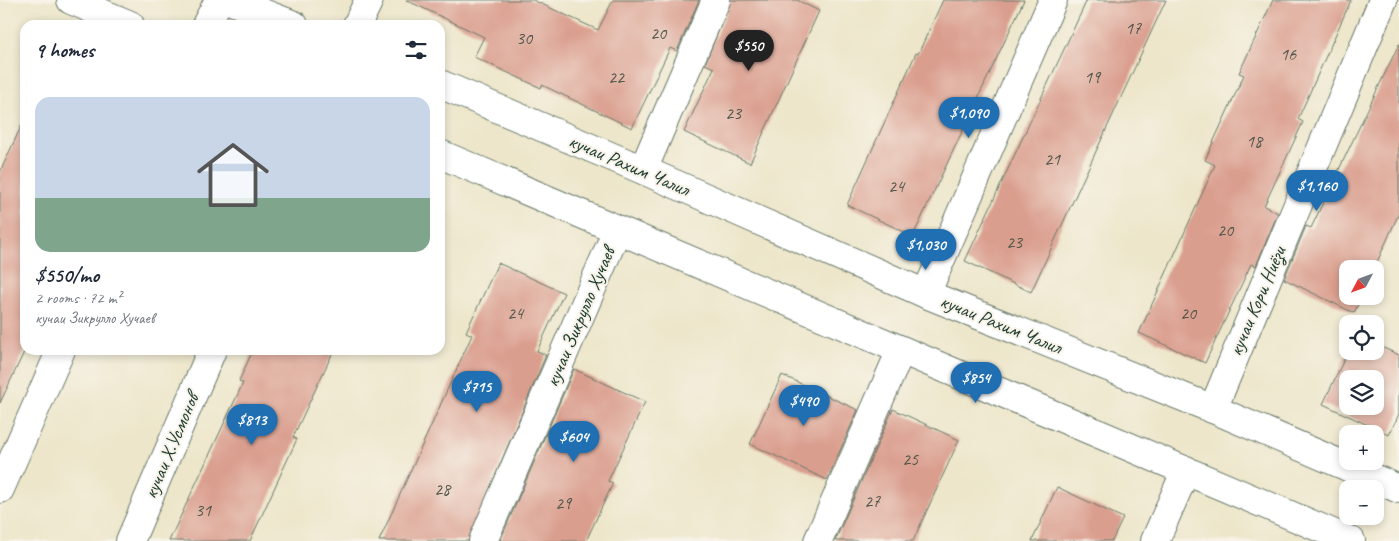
<!DOCTYPE html>
<html lang="en">
<head>
<meta charset="utf-8">
<style>
  :root { --surface:#fff; --page:#f2f2f3; --text:#1f2937; --muted:#747a83; --line:#e0e1e3; --accent:#1f6fb2 }
  body { margin:0; font-family:Caveat,sans-serif; background:var(--page); color:var(--text); height:100vh; display:flex; flex-direction:column; font-size:19px; white-space:nowrap }
  * { box-sizing:border-box; margin:0 }
  p { font-size:16px; color:var(--muted) }
  .icon { flex:none; width:28px; height:28px; fill:none; stroke:currentColor; stroke-width:2; stroke-linecap:round; stroke-linejoin:round }
  .map { position:relative; flex:1; overflow:hidden }
  .details { position:absolute; left:20px; top:20px; width:425px; height:335px; display:flex; flex-direction:column; background:var(--surface); border-radius:15px; box-shadow:0 2px 8px #0003 }
  .details>* { flex:none }
  .needle { width:32px; rotate:229deg }
  .tools { position:absolute; left:1339px; top:260px; display:grid; gap:10px }
  .tools a { display:grid; place-items:center; width:45px; height:45px; border-radius:10px; background:var(--surface); box-shadow:0 2px 8px #0003; font-size:25px }
  .price { position:absolute; translate:-50% -42px; padding:0 11px; border-radius:18px; background:var(--accent); color:#fff; font-size:16px; line-height:32px; filter:drop-shadow(0 1px 2px #0008) }
  .price::after { content:''; position:absolute; left:50%; top:30px; width:15px; height:11px; margin-left:-8px; background:inherit; clip-path:polygon(0 0,100% 0,50% 100%) }
  .price.selected { background:#222; color:#fff }
  ul { padding:0; list-style:none }
  li { display:grid; align-content:center; gap:10px; height:265px; padding:0 15px }
  li+li { border-top:1px solid var(--line) }
  li span { display:grid; place-items:center; height:155px; border-radius:15px; color:#555 }
  li>.icon { margin-inline-start:auto }
  span .icon { width:90px; height:90px; fill:#fffc; stroke-width:1 }
  li b { font-size:21px }
  h2 { display:flex; justify-content:space-between; align-items:center; height:60px; padding:0 15px; font-size:21px }
  .map>svg:first-child { display:block }
</style>
</head>
<body>
<div class="map">
<svg width="1399" height="541" viewBox="0 0 1399 541">
  <rect width="100%" height="100%" fill="#f7f3e8"/>
  <filter id="ink" filterUnits="userSpaceOnUse"><feTurbulence type="fractalNoise" baseFrequency=".02" numOctaves="2"/><feDisplacementMap in="SourceGraphic" scale="10" xChannelSelector="R" yChannelSelector="G"/><feConvolveMatrix kernelMatrix="1 2 1 2 8 2 1 2 1" color-interpolation-filters="sRGB"/></filter>
  <filter id="wash" filterUnits="userSpaceOnUse"><feTurbulence type="fractalNoise" baseFrequency=".0096" numOctaves="4" result="noise"/><feDisplacementMap in="SourceGraphic" scale="20" xChannelSelector="R" yChannelSelector="G"/><feGaussianBlur stdDeviation="1.12" result="paint"/><feColorMatrix in="noise" values="0 0 0 0 0 0 0 0 0 0 0 0 0 0 0 0 0 1.4 0 .05"/><feComposite in="paint" operator="in"/></filter>
  <g filter="url(#wash)">
    <rect width="100%" height="100%" fill="#ede6ca"/>
    <g id="blocks">
      <!-- building -->
      <g fill="#da9e8e" fill-rule="evenodd">
        <path d="M406 0H533L598 30 613 0H699L677 51 670 48 632 128 542 85 541 88 474 57 484 37Z"/>
        <path d="M731 0H797L819 11 750 163 684 132 714 68 705 64Z"/>
        <path d="M943 0H1024L913 236 847 205 916 53 918 54Z"/>
        <path d="M1087 0H1166L1031 292 965 261Z"/>
        <path d="M1273 0H1351L1298 119 1303 122 1264 206 1278 213 1256 266 1251 264 1205 363 1139 333 1215 165 1205 160 1244 75 1239 73Z"/>
        <path d="M1399 44V213L1374 269H1348V296H1362L1354 313 1284 279 1306 226 1311 228Z"/>
        <path d="M25 118V350L0 403V172Z"/>
        <path d="M498 263 564 293 537 351 546 355 468 541H379L472 335 466 332Z"/>
        <path d="M1375 344 1399 355V414L1389 435 1323 404 1348 351H1375ZM1348 379H1375V406H1348Z"/>
        <path d="M253 350H334L293 437 297 439 250 541H169L243 383 239 381Z"/>
        <path d="M574 369 645 402 608 481 613 483 586 541H500Z"/>
        <path d="M782 375 858 410 827 480 750 444Z"/>
        <path d="M893 409 959 440 913 541H835Z"/>
        <path d="M1057 487 1123 518 1112 541H1032Z"/>
      </g>
    </g>
  </g>
  <g filter="url(#ink)">
    <use href="#blocks" fill-opacity="0" stroke="#677868" stroke-width="1"/>
    <g fill="none" stroke-linecap="round" stroke-linejoin="round">
      <defs>
        <g id="street">
          <path d="M206 25 219 0"/>
          <path d="M357 25 369 0"/>
          <path d="M643 170 716 0"/>
          <path d="M926 294 1053 0"/>
          <path d="M1213 409 1383 0"/>
          <path d="M0 489 61 350"/>
          <path d="M130 541 212 350"/>
          <path d="M483 541 617 230"/>
          <path d="M818 541 901 350"/>
          <path d="M1155 541 1186 470"/>
        </g>
        <g id="secondary">
          <path d="M71 0 130 25"/>
          <path d="M229 0 294 25"/>
          <path d="M440 84 643 170 926 294 1213 409 1399 489"/>
          <path d="M440 154 1351 541"/>
        </g>
      </defs>
      <!-- street casing -->
      <use href="#street" stroke="#677868" stroke-width="30"/>
      <!-- secondary casing -->
      <use href="#secondary" stroke="#677868" stroke-width="30"/>
      <!-- street -->
      <use href="#street" stroke="#fff" stroke-width="28"/>
      <!-- secondary -->
      <use href="#secondary" stroke="#fff" stroke-width="28"/>
    </g>
  </g>
  <g text-anchor="middle" dominant-baseline="central" stroke-width="4" stroke-linejoin="round" paint-order="stroke">
    <!-- number labels -->
    <g font-size="18" fill="#4e554a">
      <text x="1133" y="28">17</text>
      <text x="658" y="33">20</text>
      <text x="524" y="38">30</text>
      <text x="1288" y="54">16</text>
      <text x="616" y="77">22</text>
      <text x="1092" y="77">19</text>
      <text x="733" y="113">23</text>
      <text x="1254" y="141">18</text>
      <text x="1052" y="159">21</text>
      <text x="896" y="186">24</text>
      <text x="1225" y="230">20</text>
      <text x="1014" y="242">23</text>
      <text x="515" y="313">24</text>
      <text x="1188" y="313">20</text>
      <text x="910" y="459">25</text>
      <text x="442" y="489">28</text>
      <text x="872" y="501">27</text>
      <text x="563" y="503">29</text>
      <text x="203" y="510">31</text>
    </g>
    <!-- street labels -->
    <g font-size="20" fill="#1f3d34" stroke="#f7f3e8">
      <text transform="translate(629 165) rotate(23)">кучаи Рахим Чалил</text>
      <text transform="translate(1257 301) rotate(-67)">кучаи Кори Ниёзи</text>
      <text transform="translate(580 317) rotate(-67)">кучаи Зикрулло Хучаев</text>
      <text transform="translate(1001 324) rotate(22)">кучаи Рахим Чалил</text>
      <text transform="translate(171 446) rotate(-67)">кучаи Х.Усмонов</text>
    </g>
  </g>
</svg>
<div class="tools">
<a><svg class="needle" viewBox="-14 -14 28 28"><path d="M0-13l5 13h-10z" fill="#e53935"/><path d="M0 13l5-13h-10z" fill="#747a83"/></svg></a>
<a><svg class="icon" aria-label="locate" viewBox="0 0 24 24"><circle cx="12" cy="12" r="6"/><path d="M12 2v4M12 18v4M2 12h4M18 12h4"/></svg></a>
<a><svg class="icon" aria-label="layers" viewBox="0 0 24 24"><path d="M12 4l9 5-9 5-9-5zM3 14l9 5 9-5"/></svg></a>
<a>+</a>
<a>−</a>
</div>
<b class="price selected" style="left:749px;top:72px">$550</b>
<b class="price" style="left:969px;top:139px">$1,090</b>
<b class="price" style="left:1317px;top:212px">$1,160</b>
<b class="price" style="left:926px;top:271px">$1,030</b>
<b class="price" style="left:976px;top:404px">$854</b>
<b class="price" style="left:477px;top:413px">$715</b>
<b class="price" style="left:804px;top:427px">$490</b>
<b class="price" style="left:252px;top:446px">$813</b>
<b class="price" style="left:574px;top:463px">$604</b>
<section class="details">
<h2>9 homes<svg class="icon" aria-label="filters" viewBox="0 0 24 24"><path d="M4 7h16M4 17h16"/><circle cx="9" cy="7" r="2"/><circle cx="15" cy="17" r="2"/></svg></h2>
<ul>
<li><span style="background:linear-gradient(#c9d6e8 65%,#7fa58c 0)"><svg class="icon" aria-label="home" viewBox="0 0 24 24"><path d="M3 11l9-7 9 7M6 9v11h12V9"/></svg></span><div><b>$550/mo</b><p>2 rooms · 72 m²</p><p>кучаи Зикрулло Хучаев</p></div></li>
</ul>
</section>
</div>
</body>
</html>
